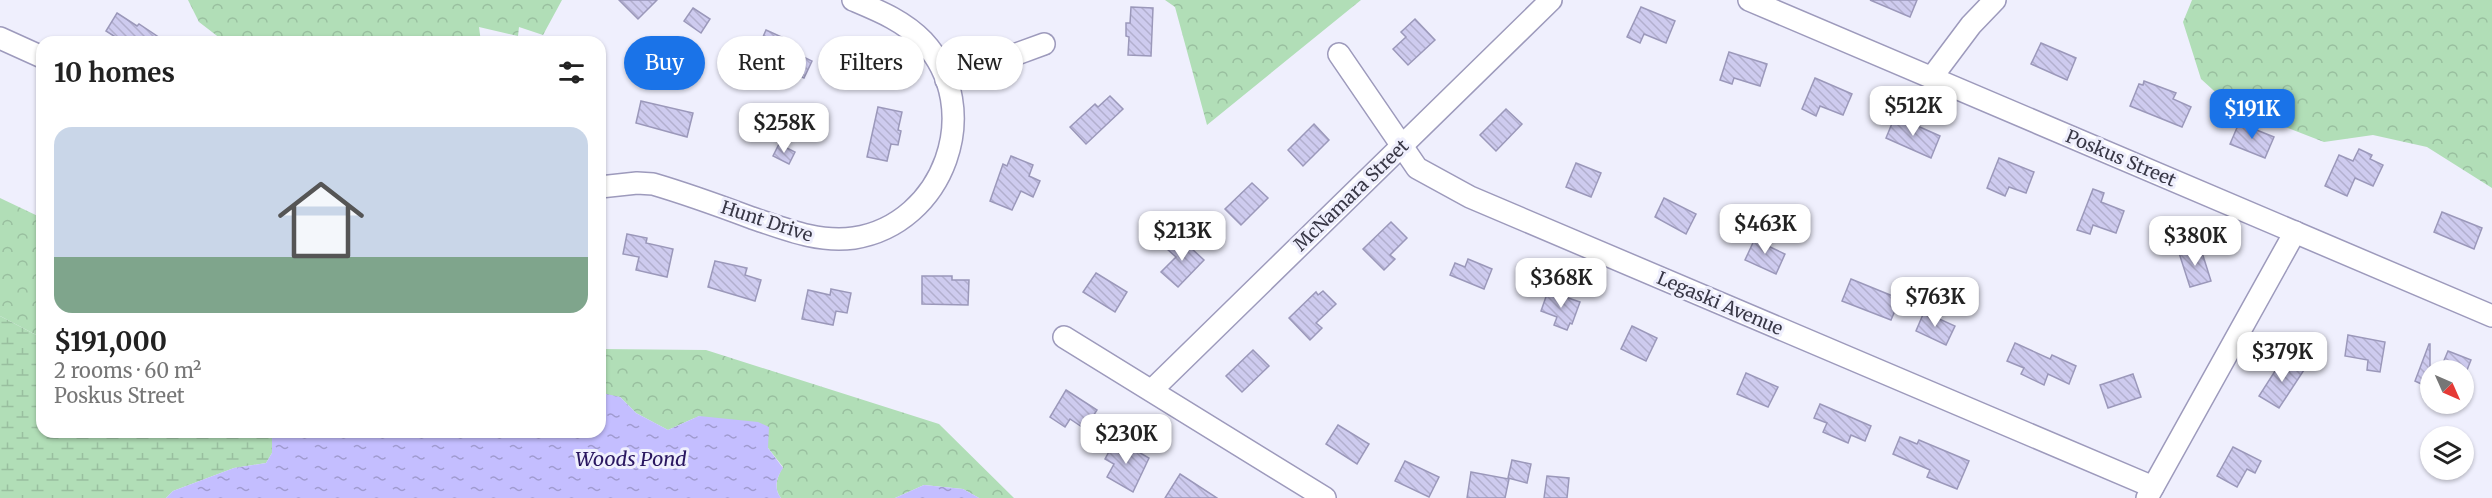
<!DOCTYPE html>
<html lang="en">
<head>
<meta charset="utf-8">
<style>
  :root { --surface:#fff; --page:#f2f2f2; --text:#222; --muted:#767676; --accent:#1a73e8 }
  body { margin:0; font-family:Merriweather,serif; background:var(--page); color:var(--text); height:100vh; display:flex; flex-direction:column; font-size:22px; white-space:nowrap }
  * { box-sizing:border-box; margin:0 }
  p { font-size:20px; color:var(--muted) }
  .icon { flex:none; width:33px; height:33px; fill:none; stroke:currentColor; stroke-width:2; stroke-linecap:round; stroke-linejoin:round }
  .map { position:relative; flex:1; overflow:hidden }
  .sheet { position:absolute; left:36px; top:36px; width:570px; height:402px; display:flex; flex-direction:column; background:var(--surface); border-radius:18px; box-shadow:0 2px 4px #0004 }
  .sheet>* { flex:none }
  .guide { position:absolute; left:624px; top:36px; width:570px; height:54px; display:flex; gap:12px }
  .needle { width:39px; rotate:135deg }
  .tools { position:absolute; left:2420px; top:360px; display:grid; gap:12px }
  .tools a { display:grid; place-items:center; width:54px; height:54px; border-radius:50%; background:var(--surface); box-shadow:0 2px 4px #0004; font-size:30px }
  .price { position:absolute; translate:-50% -51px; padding:0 14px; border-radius:12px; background:#fff; color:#222; font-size:20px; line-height:39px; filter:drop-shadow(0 2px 3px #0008) }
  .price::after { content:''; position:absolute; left:50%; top:36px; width:18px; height:14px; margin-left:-9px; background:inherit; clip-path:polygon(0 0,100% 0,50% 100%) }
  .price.selected { background:var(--accent); color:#fff }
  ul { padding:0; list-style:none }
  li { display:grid; align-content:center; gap:12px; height:318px; padding:0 18px }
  li span { display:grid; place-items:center; height:186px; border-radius:18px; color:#555 }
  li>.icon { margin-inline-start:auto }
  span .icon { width:108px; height:108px; fill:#fffc; stroke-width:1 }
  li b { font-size:26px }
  h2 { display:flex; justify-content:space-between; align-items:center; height:72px; padding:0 18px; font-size:26px }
  .tag { padding:0 21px; border-radius:27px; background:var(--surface); box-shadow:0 2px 4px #0004; font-size:21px; line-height:54px }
  .tag.selected { background:var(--accent); color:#fff }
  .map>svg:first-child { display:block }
</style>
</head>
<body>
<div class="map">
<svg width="2492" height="498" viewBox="0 0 2492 498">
  <defs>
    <pattern id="forest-crowns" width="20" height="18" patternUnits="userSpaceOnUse" patternTransform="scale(1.5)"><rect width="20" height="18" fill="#b1deb7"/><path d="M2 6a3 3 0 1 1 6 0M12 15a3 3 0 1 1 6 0" fill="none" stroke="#99bf9f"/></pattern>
    <pattern id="wetland-marsh" width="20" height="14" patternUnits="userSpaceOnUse" patternTransform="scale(1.5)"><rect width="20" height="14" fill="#b1deb7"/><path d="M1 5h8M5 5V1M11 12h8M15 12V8" fill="none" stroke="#99bf9f"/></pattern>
    <pattern id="water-ripples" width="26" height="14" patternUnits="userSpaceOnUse" patternTransform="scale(1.5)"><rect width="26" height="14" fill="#c4beff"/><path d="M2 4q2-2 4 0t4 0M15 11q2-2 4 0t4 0" fill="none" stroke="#a09bd0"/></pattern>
    <pattern id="building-back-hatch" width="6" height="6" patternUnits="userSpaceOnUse" patternTransform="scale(1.5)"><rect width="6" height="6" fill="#cecbef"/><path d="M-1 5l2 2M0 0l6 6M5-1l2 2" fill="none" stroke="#b2afce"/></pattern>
  </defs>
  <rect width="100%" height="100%" fill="#efeffd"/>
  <!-- forest -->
  <g fill="url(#forest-crowns)">
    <path d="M188 0H562L543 35 519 27 518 36 479 27 481 42H225L199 22Z"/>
    <path d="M1165 0H1361L1207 125 1175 7Z"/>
    <path d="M2192 0H2492V188L2427 147 2373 135 2324 142 2270 121 2223 99 2201 79 2183 22Z"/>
    <path d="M0 198 42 218V338L0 316Z"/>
    <path d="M600 349 706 350 939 424 1014 498H979L963 489 924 485 895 498H781C773 488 777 477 783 467L768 448 699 416 668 430 636 413 620 397 600 394Z"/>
  </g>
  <!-- wetland -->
  <path fill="url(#wetland-marsh)" d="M0 316 42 338V432H272V453L266 463 234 468 173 491 166 498H0Z"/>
  <!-- water -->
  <g fill="url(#water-ripples)">
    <path d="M602 393 620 397 636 413 668 430 699 416 758 422 769 427 768 448 783 468C777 477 773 488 781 498H166L173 491 234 468 266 463 272 453V432H600Z"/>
    <path d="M924 485 963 489 979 498H895Z"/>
  </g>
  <!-- building -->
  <g fill="url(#building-back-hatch)" stroke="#9b98ba" stroke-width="1.5">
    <path d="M619 0H657L638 19Z"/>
    <path d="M1870 0H1917L1910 17Z"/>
    <path d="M1131 7 1153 8 1151 56 1128 55 1129 37 1126 36V23H1130Z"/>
    <path d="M1641 7 1675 21 1666 43 1644 34 1640 43 1627 37Z"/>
    <path d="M693 8 710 19 701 33 684 21Z"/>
    <path d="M117 13 137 26 139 24 166 42H123L106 31Z"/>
    <path d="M1415 19 1435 40 1408 65 1393 49 1406 37 1401 32Z"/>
    <path d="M766 30 795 43 791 51 812 61 804 78 768 62 764 70 751 64Z"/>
    <path d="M2041 43 2076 58 2067 80 2031 64Z"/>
    <path d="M1729 52 1767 64 1760 86 1734 78 1732 84 1720 80Z"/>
    <path d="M1815 78 1852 94 1843 115 1820 106 1816 116 1802 109Z"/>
    <path d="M2144 81 2176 93 2173 99 2191 107 2182 127 2130 106 2139 84 2143 85Z"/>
    <path d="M1110 96 1123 109 1086 144 1070 127 1095 104 1098 107Z"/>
    <path d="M641 101 693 113 687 137 636 123Z"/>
    <path d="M878 107 902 112 898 130 901 131 898 145 891 144 887 161 867 157Z"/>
    <path d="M1506 109 1522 124 1496 151 1480 135Z"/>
    <path d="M1895 116 1940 136 1931 158 1886 138Z"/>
    <path d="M2239 123 2274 137 2265 158 2230 144Z"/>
    <path d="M1314 124 1329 140 1303 166 1288 150Z"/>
    <path d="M779 144 795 152 789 164 773 156Z"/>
    <path d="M2359 149 2372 155 2370 159 2383 165 2373 186 2355 178 2347 196 2325 186 2339 155 2353 161Z"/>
    <path d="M1011 156 1033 165 1029 176 1040 181 1033 197 1021 191 1012 210 990 201 1003 164 1007 166Z"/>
    <path d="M1999 158 2034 172 2026 193 2009 187 2005 196 1987 188Z"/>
    <path d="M1576 163 1601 173 1591 197 1566 187Z"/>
    <path d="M1252 183 1268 198 1241 225 1225 209Z"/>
    <path d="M2093 189 2104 193 2101 202 2124 211 2116 233 2093 225 2090 234 2077 230Z"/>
    <path d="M1664 198 1696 214 1686 234 1655 217Z"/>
    <path d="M2442 212 2482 228 2474 249 2434 232Z"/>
    <path d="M1391 222 1407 238 1390 255 1395 259 1384 270 1363 249Z"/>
    <path d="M627 234 647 238 646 243 673 249 667 277 636 270 639 257 623 254Z"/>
    <path d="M1757 234 1770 240 1768 246 1785 254 1776 274 1745 260Z"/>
    <path d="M1179 237 1204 260 1178 287 1161 272 1176 257 1167 249Z"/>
    <path d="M2200 246 2211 281 2190 287 2179 253Z"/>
    <path d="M1468 259 1492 269 1484 289 1450 275 1455 263 1465 267Z"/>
    <path d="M715 261 747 268 745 275 761 280 755 301 708 287Z"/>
    <path d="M1096 273 1127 292 1115 312 1083 292Z"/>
    <path d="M922 276H952V280H969L968 305 922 304Z"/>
    <path d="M1851 279 1900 299 1891 320 1842 301Z"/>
    <path d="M831 289 851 293 847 313 836 311 833 325 802 319 808 290 830 295Z"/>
    <path d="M1323 291 1336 304 1316 323 1322 328 1310 340 1289 318 1316 292 1318 295Z"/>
    <path d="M1548 291 1580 302 1572 324 1570 323 1567 330 1554 325 1557 317 1541 311Z"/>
    <path d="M1924 312 1955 326 1946 345 1916 331Z"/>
    <path d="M1632 326 1657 338 1646 361 1621 349Z"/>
    <path d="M2348 335 2385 342 2380 372 2367 370 2368 360 2345 356Z"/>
    <path d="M2015 343 2050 359 2052 355 2076 366 2069 384 2048 374 2044 385 2021 374 2024 368 2007 361Z"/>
    <path d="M2429 344H2430V388L2415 381Z"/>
    <path d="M1253 350 1269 366 1242 392 1226 376Z"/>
    <path d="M2448 351 2471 360 2467 370H2440Z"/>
    <path d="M2284 357 2304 370 2279 408 2259 396Z"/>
    <path d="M1746 373 1778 387 1768 407 1737 394Z"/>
    <path d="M2133 374 2141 397 2108 408 2100 385Z"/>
    <path d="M1066 390 1097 410 1085 429 1070 419 1065 427 1050 417Z"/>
    <path d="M1820 404 1871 426 1865 441 1851 435 1848 443 1823 432 1827 423 1814 418Z"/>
    <path d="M1338 425 1369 444 1357 464 1326 444Z"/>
    <path d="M1900 437 1917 444 1919 440 1969 461 1957 489 1927 477 1930 470 1893 454Z"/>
    <path d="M1116 439 1149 458 1133 492 1107 477 1114 464 1105 459Z"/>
    <path d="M2233 447 2261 461 2255 473 2247 469 2237 487 2217 476Z"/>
    <path d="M1512 460 1531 464 1527 483 1508 478Z"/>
    <path d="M1405 461 1439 477 1429 497 1395 481Z"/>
    <path d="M1471 472 1509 479 1505 498H1467Z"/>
    <path d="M1180 474 1217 498H1165Z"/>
    <path d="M1547 476 1569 478 1567 498H1544Z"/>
  </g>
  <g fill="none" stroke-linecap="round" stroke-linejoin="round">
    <defs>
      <g id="street">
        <path d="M1749 0 2492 316"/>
        <path d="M0 38 42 57"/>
        <path d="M1339 54 1417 168 1470 197 2153 487"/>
        <path d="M1932 77 1971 25 1995 0"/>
        <path d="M946 80 1044 44"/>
        <path d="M600 187 637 183 653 184C687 194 720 206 752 218 785 229 818 243 854 238 944 224 986 109 923 41 904 21 879 11 853 0"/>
        <path d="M1064 337 1325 498"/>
        <path d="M1152 390 1551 0"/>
        <path d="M2147 498 2295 232"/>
      </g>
    </defs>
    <!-- street casing -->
    <use href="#street" stroke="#9d9abc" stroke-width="24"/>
    <!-- street -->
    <use href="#street" stroke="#fff" stroke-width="21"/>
  </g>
  <g text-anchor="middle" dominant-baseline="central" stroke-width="6" stroke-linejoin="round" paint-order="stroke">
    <!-- street labels -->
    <g font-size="18" fill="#383746" stroke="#efeffd">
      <text transform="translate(2121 158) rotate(23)">Poskus Street</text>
      <text transform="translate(1351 195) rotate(-44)">McNamara Street</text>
      <text transform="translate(767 221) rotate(18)">Hunt Drive</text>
      <text transform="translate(1720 303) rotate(23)">Legaski Avenue</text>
    </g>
    <!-- water labels -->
    <g font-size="20" font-style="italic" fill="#2a1760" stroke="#efeffd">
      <text x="631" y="458">Woods Pond</text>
    </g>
  </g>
</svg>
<div class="tools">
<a><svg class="needle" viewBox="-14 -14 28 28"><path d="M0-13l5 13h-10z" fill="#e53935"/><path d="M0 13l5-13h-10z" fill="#767676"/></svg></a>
<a><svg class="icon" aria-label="layers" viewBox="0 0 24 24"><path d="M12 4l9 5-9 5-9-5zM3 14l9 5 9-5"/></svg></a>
</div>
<b class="price" style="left:1913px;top:137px">$512K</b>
<b class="price selected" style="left:2252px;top:140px">$191K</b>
<b class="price" style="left:784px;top:154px">$258K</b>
<b class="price" style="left:1765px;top:255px">$463K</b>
<b class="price" style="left:1182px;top:262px">$213K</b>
<b class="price" style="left:2195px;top:267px">$380K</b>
<b class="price" style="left:1561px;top:309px">$368K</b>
<b class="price" style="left:1935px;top:328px">$763K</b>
<b class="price" style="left:2282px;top:383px">$379K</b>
<b class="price" style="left:1126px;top:465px">$230K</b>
<div class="guide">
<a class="tag selected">Buy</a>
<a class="tag">Rent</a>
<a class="tag">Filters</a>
<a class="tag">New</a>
</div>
<section class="sheet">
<h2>10 homes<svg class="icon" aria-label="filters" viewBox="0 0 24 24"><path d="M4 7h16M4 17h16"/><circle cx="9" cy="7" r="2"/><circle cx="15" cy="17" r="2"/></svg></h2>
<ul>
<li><span style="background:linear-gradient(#c9d6e8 70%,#7fa58c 0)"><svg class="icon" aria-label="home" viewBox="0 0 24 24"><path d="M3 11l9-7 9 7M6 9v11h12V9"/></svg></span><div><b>$191,000</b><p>2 rooms · 60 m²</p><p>Poskus Street</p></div></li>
</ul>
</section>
</div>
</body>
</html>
